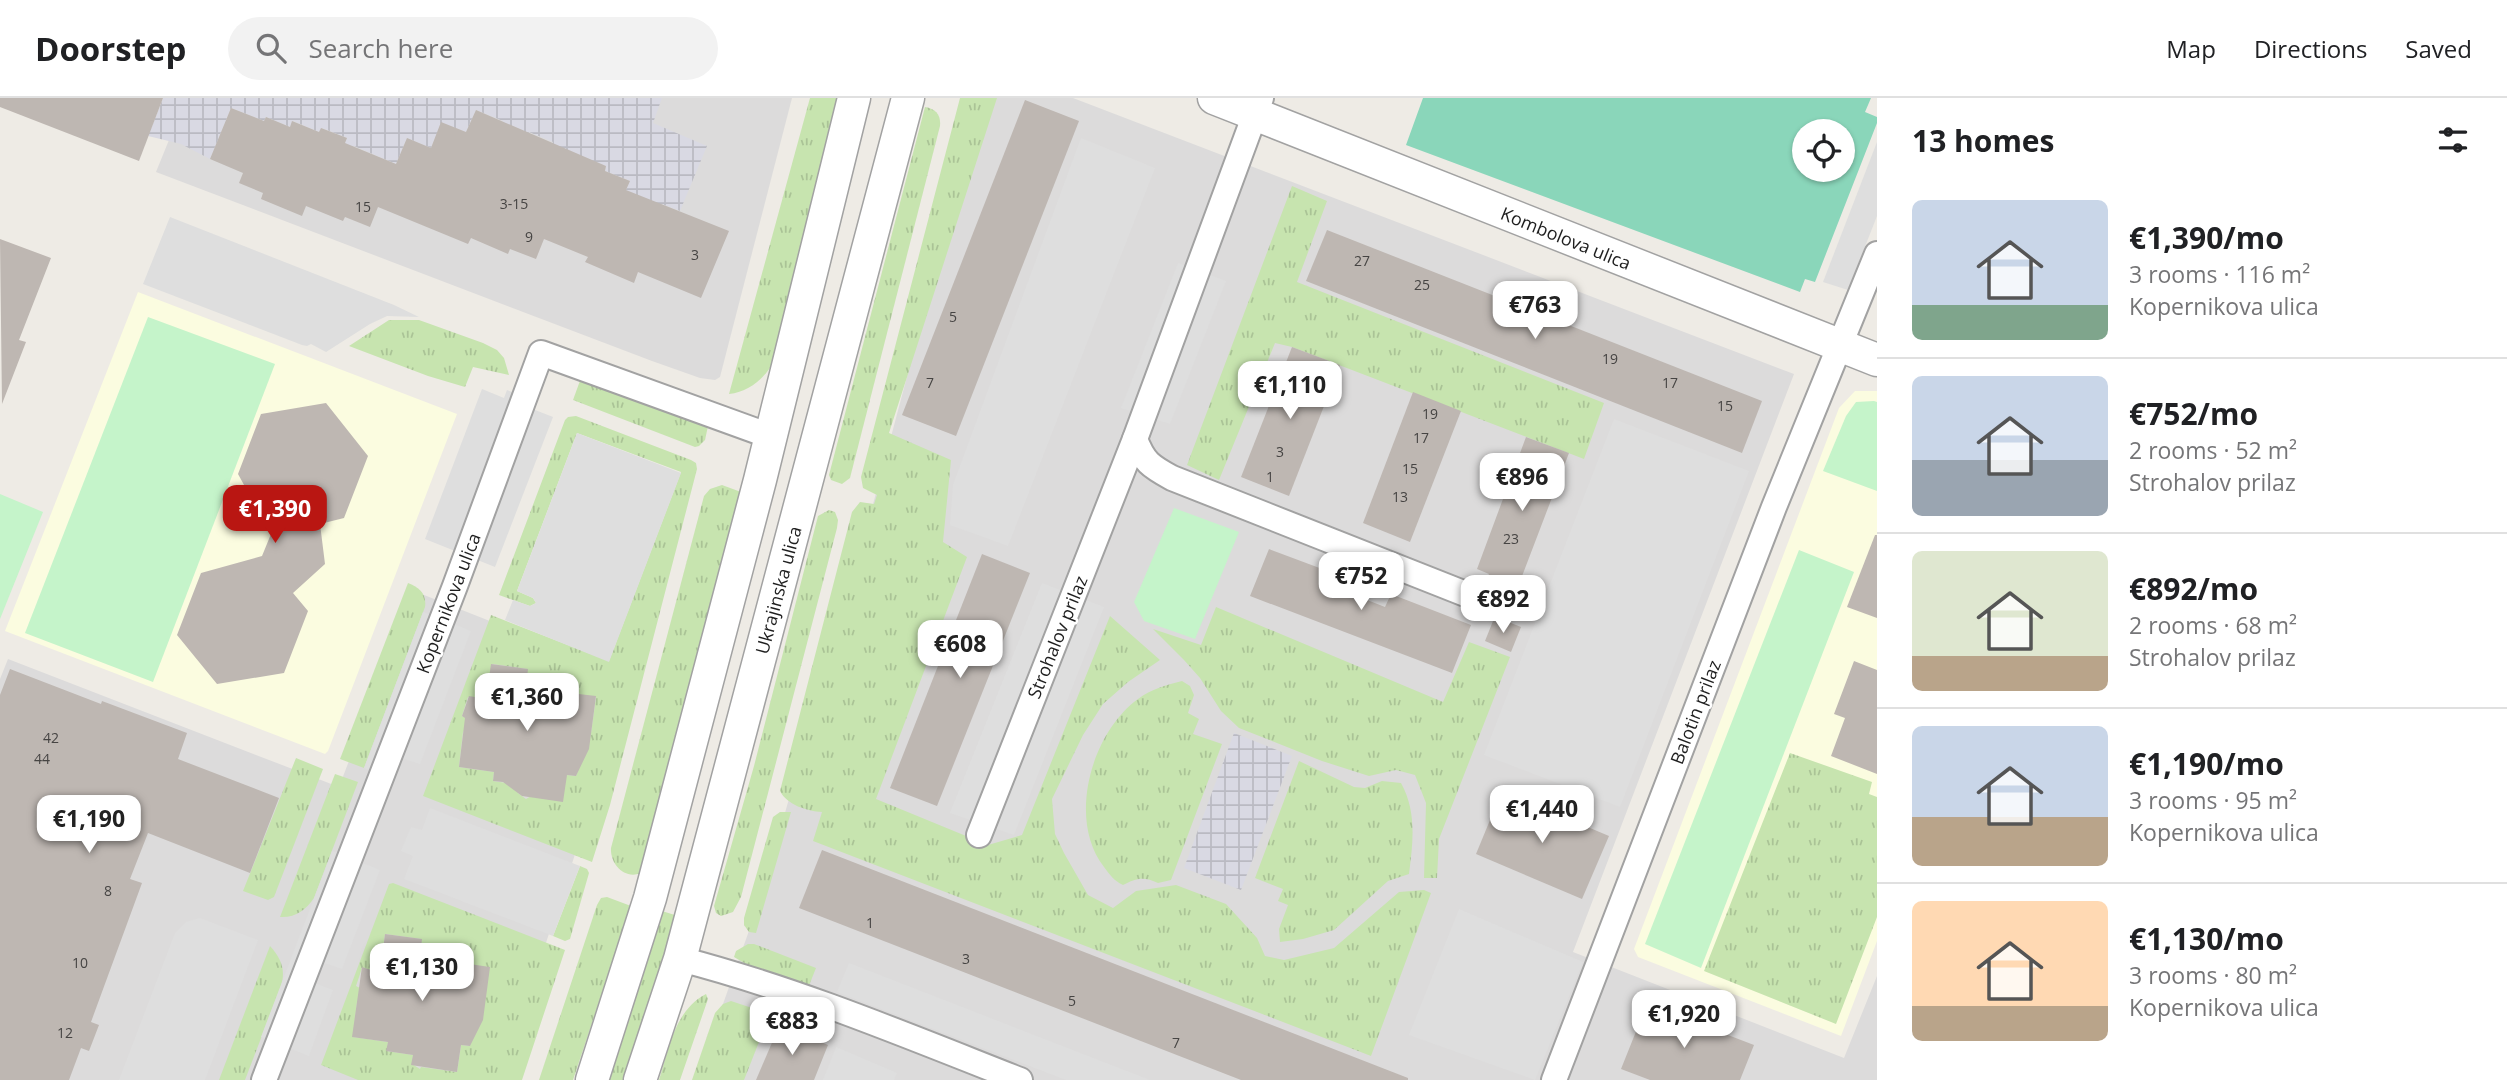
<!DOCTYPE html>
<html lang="en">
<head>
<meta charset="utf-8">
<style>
  :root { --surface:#fff; --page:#f2f2f2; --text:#202124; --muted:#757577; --line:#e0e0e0; --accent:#b91612 }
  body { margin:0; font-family:"Open Sans",sans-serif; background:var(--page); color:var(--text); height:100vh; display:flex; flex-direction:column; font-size:26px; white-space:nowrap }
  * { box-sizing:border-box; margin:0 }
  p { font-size:23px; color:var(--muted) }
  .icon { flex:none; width:38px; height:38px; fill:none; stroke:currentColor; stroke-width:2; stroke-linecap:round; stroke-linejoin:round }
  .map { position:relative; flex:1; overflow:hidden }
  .panel { display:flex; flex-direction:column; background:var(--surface); width:630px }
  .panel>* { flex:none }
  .buttons { position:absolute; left:1792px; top:21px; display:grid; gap:14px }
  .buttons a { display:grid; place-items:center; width:63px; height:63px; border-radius:50%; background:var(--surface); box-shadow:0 2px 5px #0004; font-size:35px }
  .price { position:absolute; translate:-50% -60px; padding:0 16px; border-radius:14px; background:#fff; color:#222; font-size:23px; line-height:46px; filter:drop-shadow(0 2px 4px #0008) }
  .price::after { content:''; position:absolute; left:50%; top:42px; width:21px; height:16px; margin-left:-10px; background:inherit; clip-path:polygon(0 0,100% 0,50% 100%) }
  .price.current { background:var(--accent); color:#fff }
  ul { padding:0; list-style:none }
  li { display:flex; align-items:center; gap:21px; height:175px; padding:0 35px }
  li+li { border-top:2px solid var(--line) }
  li span { display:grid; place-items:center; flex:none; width:196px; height:140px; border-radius:10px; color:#555 }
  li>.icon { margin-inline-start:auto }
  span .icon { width:84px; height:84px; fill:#fffc; stroke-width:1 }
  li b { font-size:30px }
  h2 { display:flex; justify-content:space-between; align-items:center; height:84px; padding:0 35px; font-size:30px }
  header { display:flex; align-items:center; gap:42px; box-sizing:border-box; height:98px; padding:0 35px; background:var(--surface); border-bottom:2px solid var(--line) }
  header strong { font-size:33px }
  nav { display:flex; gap:38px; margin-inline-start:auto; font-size:24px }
  .search { width:490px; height:63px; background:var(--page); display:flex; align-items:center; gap:18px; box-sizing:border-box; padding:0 24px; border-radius:38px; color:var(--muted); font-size:26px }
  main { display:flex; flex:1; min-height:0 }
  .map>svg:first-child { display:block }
</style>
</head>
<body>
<header>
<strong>Doorstep</strong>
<div class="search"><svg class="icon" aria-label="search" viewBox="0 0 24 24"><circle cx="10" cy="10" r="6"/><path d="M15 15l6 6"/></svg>Search here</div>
<nav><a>Map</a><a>Directions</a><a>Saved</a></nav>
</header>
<main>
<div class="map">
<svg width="1877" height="982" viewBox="0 0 1877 982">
  <defs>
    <pattern id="grass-tufts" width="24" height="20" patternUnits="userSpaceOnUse" patternTransform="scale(1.75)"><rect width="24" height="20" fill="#c7e4af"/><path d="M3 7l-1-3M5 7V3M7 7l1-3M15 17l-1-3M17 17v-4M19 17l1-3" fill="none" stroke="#aac396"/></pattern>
    <pattern id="plaza-grid" width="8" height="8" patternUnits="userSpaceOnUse" patternTransform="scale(1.75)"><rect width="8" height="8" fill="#d9d9e3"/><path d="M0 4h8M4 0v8" fill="none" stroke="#babac2"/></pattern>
  </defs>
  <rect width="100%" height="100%" fill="#eeebe5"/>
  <!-- residential -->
  <g fill="#dcdbdb">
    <path d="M186 0H792L720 279 715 282 700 280 652 263 156 74Z"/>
    <path d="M981 0H1073L1794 276 1573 854 1844 960 1877 878V982H696L761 799 875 399Z"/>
    <path d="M414 493 631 579 602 674 501 982H0V581L8 561 339 689Z"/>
  </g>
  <!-- education -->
  <g fill="#fbfce0">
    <path d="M138 194 457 316 328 653 325 656 5 533Z"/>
    <path d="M1855 293H1877V843L1841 938 1638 859 1634 851 1839 310Z"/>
  </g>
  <!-- grass -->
  <g fill="url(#grass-tufts)" fill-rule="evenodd">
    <path d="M810 0H843L776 260C766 279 751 293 729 296Z"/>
    <path d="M960 0H997L889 335 951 362 943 444 967 459 876 701 988 747 1022 737 1110 518 1160 562 1128 584 1103 606 1083 637 1052 701 1055 736 1064 755 1088 797 1113 810 1136 793 1176 787 1226 806 1257 840 1265 858 1284 862 1334 850 1399 794 1424 792 1431 795 1371 958 813 743 822 714C807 713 787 707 780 693L852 414 860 404 874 406 877 397 863 390 861 379Z"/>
    <path d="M925 9C936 11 941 17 940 28L850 380 842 386 831 382 829 377Z"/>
    <path d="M1292 88 1327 103 1297 184 1604 305 1584 361 1292 249 1275 245 1219 382 1187 367Z"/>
    <path d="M389 222H419L483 245 497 252 504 260 509 277 473 269 465 289 428 278 349 248Z"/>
    <path d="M581 280 708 328 705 342 699 348 695 349 573 302Z"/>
    <path d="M576 318 691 362 696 365 697 371 610 707 592 764 423 698 491 517 609 563 681 374 577 335 517 493 533 500 536 505 530 508 499 497 565 322 568 319ZM492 566 527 571V580L562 584 561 594 596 599 591 635 576 678 567 677 526 701 518 695 519 687 493 683 494 674 459 669 463 634 474 624 462 618 468 599 477 602 486 601Z"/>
    <path d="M722 387 741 394 641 775C624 782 610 766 611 750L704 398 710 391Z"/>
    <path d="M829 412 835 414 838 422 837 430 741 799 733 814 721 818 716 815 714 808 754 668 818 418Z"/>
    <path d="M408 485C419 489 427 496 425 509L364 670 340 661Z"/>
    <path d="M1216 509 1443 604 1469 544 1510 559 1439 741 1437 780H1424L1426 705 1415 677 1396 672 1369 678 1322 663 1239 630 1221 613 1200 580 1184 562 1153 531 1201 547Z"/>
    <path d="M1182 583 1190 588 1194 597 1188 615 1199 621 1193 636 1222 646 1171 782 1158 785C1144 778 1136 780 1123 787 1113 782 1111 778 1104 769 1067 722 1091 635 1138 601 1151 591 1167 587 1182 583Z"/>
    <path d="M1790 655 1872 684 1869 696 1877 699V819L1836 926 1704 873Z"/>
    <path d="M296 660 323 671 274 799 268 802 243 793Z"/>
    <path d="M1299 663 1354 689 1365 690 1382 683 1401 685C1417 714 1413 744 1409 776L1388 783 1334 832 1303 841 1280 844 1279 831 1288 807 1278 803 1283 791 1255 780Z"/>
    <path d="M335 676 358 684 314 800C306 812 295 820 280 819Z"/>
    <path d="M780 714H791L756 835 749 834 744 827V820L773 719Z"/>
    <path d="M580 768 587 771 589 775 570 841 565 843 553 838Z"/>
    <path d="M393 785 565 852 522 982H358L321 967 389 786ZM385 836 421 841V850L456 855 455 864 473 941 469 948 461 947 457 974 421 969 420 971 412 966 413 957 387 953 388 944 353 939 357 904 368 894 356 888 362 870 371 872V870L380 871Z"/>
    <path d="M607 799 631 808 573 982H539L597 807 601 800Z"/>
    <path d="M662 813 678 818 624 982H607L626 928Z"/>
    <path d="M748 846H754L816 870 808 890 751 869 734 859 736 853Z"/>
    <path d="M270 848C281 860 286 872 281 888L245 982H219Z"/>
    <path d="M706 896 708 901 680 982H659C669 951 674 913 706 896Z"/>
    <path d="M731 903 770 916 744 982H692L715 915 723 906Z"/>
  </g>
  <!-- park -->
  <g fill="#c5f4ca">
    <path d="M148 219 275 266 153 584 25 535Z"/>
    <path d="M1874 303 1877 304V393L1823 373 1846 318 1856 304Z"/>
    <path d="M0 396 43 414 0 521Z"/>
    <path d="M1174 410 1239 434 1195 541 1144 523 1134 504Z"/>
    <path d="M1799 452 1854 474 1701 870 1645 846Z"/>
  </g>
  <!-- pitch -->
  <path fill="#8ad6ba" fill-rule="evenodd" d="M1423 0H1871L1865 14 1877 19V25L1815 184 1805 181 1800 194 1406 47ZM1804 33H1843V72H1804Z"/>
  <!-- parking -->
  <g fill="#dedede">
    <path d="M1081 40 1155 70 1008 448 950 427 953 387Z"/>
    <path d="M1877 44V118L1848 192 1823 184Z"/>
    <path d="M170 119 394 207 419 219 387 218 370 226 326 254 311 246 307 248 302 247 143 186Z"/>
    <path d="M1178 165 1226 183 1170 326 1121 310Z"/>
    <path d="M482 291 504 300 507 292 533 302 530 310 553 319 495 469 425 441Z"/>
    <path d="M1614 321 1749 373 1620 709 1484 657Z"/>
    <path d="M577 335 681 375 609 564 505 522 513 502 530 508 536 505 533 500 517 493Z"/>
    <path d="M1042 485 1104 509 1014 737 950 715Z"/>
    <path d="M423 514 471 533 420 666 397 659 388 681 364 670Z"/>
    <path d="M430 710 580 768 553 838 404 781 413 758 401 753 411 729 422 732Z"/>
    <path d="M332 753 380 772 342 871 319 863 312 884 333 892 309 958 261 939Z"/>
    <path d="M1459 811 1583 864 1535 982 1409 937Z"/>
    <path d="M200 820 258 842 205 982H119L175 835 186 824Z"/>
    <path d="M849 865 1150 982H1066L837 894Z"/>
    <path d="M836 949 897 975 894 982H823Z"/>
  </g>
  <!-- plaza -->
  <g fill="url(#plaza-grid)">
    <path d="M163 0H662L653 25 707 48 680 113 662 106 660 111 624 96 630 83 605 73 606 68 535 88 553 44 529 34 524 44 499 34 503 23 476 12 466 34 441 25 431 50 407 40 396 66 354 48 343 50 347 40 322 30 319 34 293 23 290 29 266 19 264 23 231 10 210 61 181 46 148 38Z"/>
    <path d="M1234 635 1292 658 1241 792 1184 770Z"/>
  </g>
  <!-- building -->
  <g fill="#beb7b2">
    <path d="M0 0H163L139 63 0 9Z"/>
    <path d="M1025 2 1079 23 956 338 902 317Z"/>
    <path d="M231 10 264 23 266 19 290 29 292 23 319 34 321 30 347 40 345 45 396 66 407 40 431 50 441 24 466 34 476 12 606 68 605 73 630 83 626 92 729 133 701 200 638 174 634 185 585 164 588 159 544 141 536 161 510 151 508 156 471 140 468 146 378 109 370 129 345 119 343 123 306 108 302 118 261 101 263 95 239 85 243 75 210 61Z"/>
    <path d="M1327 132 1762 303 1742 355 1306 183Z"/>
    <path d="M0 141 51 160 19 242 26 244 2 306Z"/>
    <path d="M1292 249 1340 267 1289 398 1241 379Z"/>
    <path d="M1413 294 1461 313 1410 444 1363 425Z"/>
    <path d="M326 305 368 358 344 420 320 426 325 466 293 495 308 513 284 575 217 586 177 537 201 475 262 458 271 436 238 376 261 316Z"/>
    <path d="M1526 339 1569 355 1516 494 1486 482 1489 476 1477 471Z"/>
    <path d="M1875 437H1877V520L1847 509Z"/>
    <path d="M1269 451 1349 481 1344 493 1385 509 1391 496 1471 527 1452 575 1250 498Z"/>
    <path d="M982 456 1030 475 937 708 890 690Z"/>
    <path d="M1493 523H1506L1521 529 1511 554 1485 543Z"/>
    <path d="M1854 563 1877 572V676L1831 658 1845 620 1834 616Z"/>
    <path d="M491 566 528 571 527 580 562 584 561 594 596 598 589 651 576 678 567 677 563 704 522 698 503 684 493 683 494 674 459 669 465 620 462 618 469 598 486 601Z"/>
    <path d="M10 571 101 606 102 603 187 635 178 661 279 700 250 775 148 735 130 781 142 785 91 924 99 927 89 953 81 950 69 982H0V597Z"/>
    <path d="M1502 693 1609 738 1582 801 1476 756Z"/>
    <path d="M822 752 1408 980V982H1241L799 810Z"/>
    <path d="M385 836 422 841 421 850 456 855 455 864 490 869 483 922 470 948 461 947 457 974 411 967 413 957 386 953 388 944 352 939 362 869 380 875Z"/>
    <path d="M1647 906 1754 947 1740 982H1650L1621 971Z"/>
    <path d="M780 926 828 947 814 982H756Z"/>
  </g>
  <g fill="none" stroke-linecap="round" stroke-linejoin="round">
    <defs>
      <g id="minor">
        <path d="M1135 341C1144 364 1150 368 1172 380L1501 510"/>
        <path d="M979 737 1135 341 1261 0"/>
        <path d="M680 861C796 891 908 938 1020 982"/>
        <path d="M264 982 455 488 541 255 770 338"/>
        <path d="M1554 982 1774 409 1877 156"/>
      </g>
      <g id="tertiary">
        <path d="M1214 0 1877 262"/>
        <path d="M592 982 650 800 760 382 854 0"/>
        <path d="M640 982 680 861 908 0"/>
      </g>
    </defs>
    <!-- minor casing -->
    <use href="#minor" stroke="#a2a2a2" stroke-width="28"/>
    <!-- tertiary casing -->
    <use href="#tertiary" stroke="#a2a2a2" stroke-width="35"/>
    <!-- minor -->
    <use href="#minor" stroke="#fff" stroke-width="24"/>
    <!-- tertiary -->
    <use href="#tertiary" stroke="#fff" stroke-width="32"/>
  </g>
  <g text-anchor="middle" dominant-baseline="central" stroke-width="5" stroke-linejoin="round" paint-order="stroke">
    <!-- number labels -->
    <g font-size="14" fill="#464443">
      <text x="514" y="105">3-15</text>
      <text x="363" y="108">15</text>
      <text x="529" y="138">9</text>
      <text x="695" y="156">3</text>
      <text x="1362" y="162">27</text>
      <text x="1422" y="186">25</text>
      <text x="953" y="218">5</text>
      <text x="1610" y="260">19</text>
      <text x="930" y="284">7</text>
      <text x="1670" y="284">17</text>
      <text x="1725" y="307">15</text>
      <text x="1430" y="315">19</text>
      <text x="1421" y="339">17</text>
      <text x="1280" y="353">3</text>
      <text x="1410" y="370">15</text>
      <text x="1270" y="378">1</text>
      <text x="1400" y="398">13</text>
      <text x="1511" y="440">23</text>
      <text x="51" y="639">42</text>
      <text x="42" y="660">44</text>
      <text x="108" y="792">8</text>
      <text x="870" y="824">1</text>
      <text x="966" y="860">3</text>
      <text x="80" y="864">10</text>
      <text x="1072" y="902">5</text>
      <text x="65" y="934">12</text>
      <text x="1176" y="944">7</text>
    </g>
    <!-- street labels -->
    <g font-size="18" fill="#1e1e1e" stroke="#fff">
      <text transform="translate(1566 140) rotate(22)">Kombolova ulica</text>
      <text transform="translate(778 492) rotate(-75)">Ukrajinska ulica</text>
      <text transform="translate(448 505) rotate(-69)">Kopernikova ulica</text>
      <text transform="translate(1057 539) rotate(-68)">Strohalov prilaz</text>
      <text transform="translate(1695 614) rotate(-69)">Balotin prilaz</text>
    </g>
  </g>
</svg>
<div class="buttons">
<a><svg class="icon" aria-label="locate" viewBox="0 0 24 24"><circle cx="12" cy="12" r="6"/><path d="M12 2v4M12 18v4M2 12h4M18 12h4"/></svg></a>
</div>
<b class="price" style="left:1535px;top:243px">€763</b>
<b class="price" style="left:1290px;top:323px">€1,110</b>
<b class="price" style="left:1522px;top:415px">€896</b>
<b class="price current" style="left:275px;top:447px">€1,390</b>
<b class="price" style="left:1361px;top:514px">€752</b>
<b class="price" style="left:1503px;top:537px">€892</b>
<b class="price" style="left:960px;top:582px">€608</b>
<b class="price" style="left:527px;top:635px">€1,360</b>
<b class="price" style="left:1542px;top:747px">€1,440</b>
<b class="price" style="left:89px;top:757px">€1,190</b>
<b class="price" style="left:422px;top:905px">€1,130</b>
<b class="price" style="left:1684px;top:952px">€1,920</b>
<b class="price" style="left:792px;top:959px">€883</b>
</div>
<section class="panel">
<h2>13 homes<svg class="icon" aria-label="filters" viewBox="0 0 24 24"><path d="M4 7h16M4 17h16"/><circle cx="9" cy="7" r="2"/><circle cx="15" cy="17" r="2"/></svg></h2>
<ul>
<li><span style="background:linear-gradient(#c9d6e8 75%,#7fa58c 0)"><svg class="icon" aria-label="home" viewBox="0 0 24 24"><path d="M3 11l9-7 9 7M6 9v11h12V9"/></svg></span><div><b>€1,390/mo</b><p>3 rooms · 116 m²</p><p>Kopernikova ulica</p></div></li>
<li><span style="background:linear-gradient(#c9d6e8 60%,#9aa5b1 0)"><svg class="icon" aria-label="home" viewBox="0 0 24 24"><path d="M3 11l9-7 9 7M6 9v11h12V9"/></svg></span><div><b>€752/mo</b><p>2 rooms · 52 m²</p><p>Strohalov prilaz</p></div></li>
<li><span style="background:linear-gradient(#dfe7d0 75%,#b9a48a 0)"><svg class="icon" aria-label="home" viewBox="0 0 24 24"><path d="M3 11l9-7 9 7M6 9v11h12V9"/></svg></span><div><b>€892/mo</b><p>2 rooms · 68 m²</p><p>Strohalov prilaz</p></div></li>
<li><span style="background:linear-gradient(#c9d6e8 65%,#b9a48a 0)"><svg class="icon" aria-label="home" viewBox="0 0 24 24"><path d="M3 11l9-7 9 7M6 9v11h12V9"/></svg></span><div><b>€1,190/mo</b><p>3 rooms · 95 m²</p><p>Kopernikova ulica</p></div></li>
<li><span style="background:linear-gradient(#ffd9b3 75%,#b9a48a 0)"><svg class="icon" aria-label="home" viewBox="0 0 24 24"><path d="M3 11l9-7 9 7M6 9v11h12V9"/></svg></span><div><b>€1,130/mo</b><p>3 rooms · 80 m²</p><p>Kopernikova ulica</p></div></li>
</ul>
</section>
</main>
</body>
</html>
